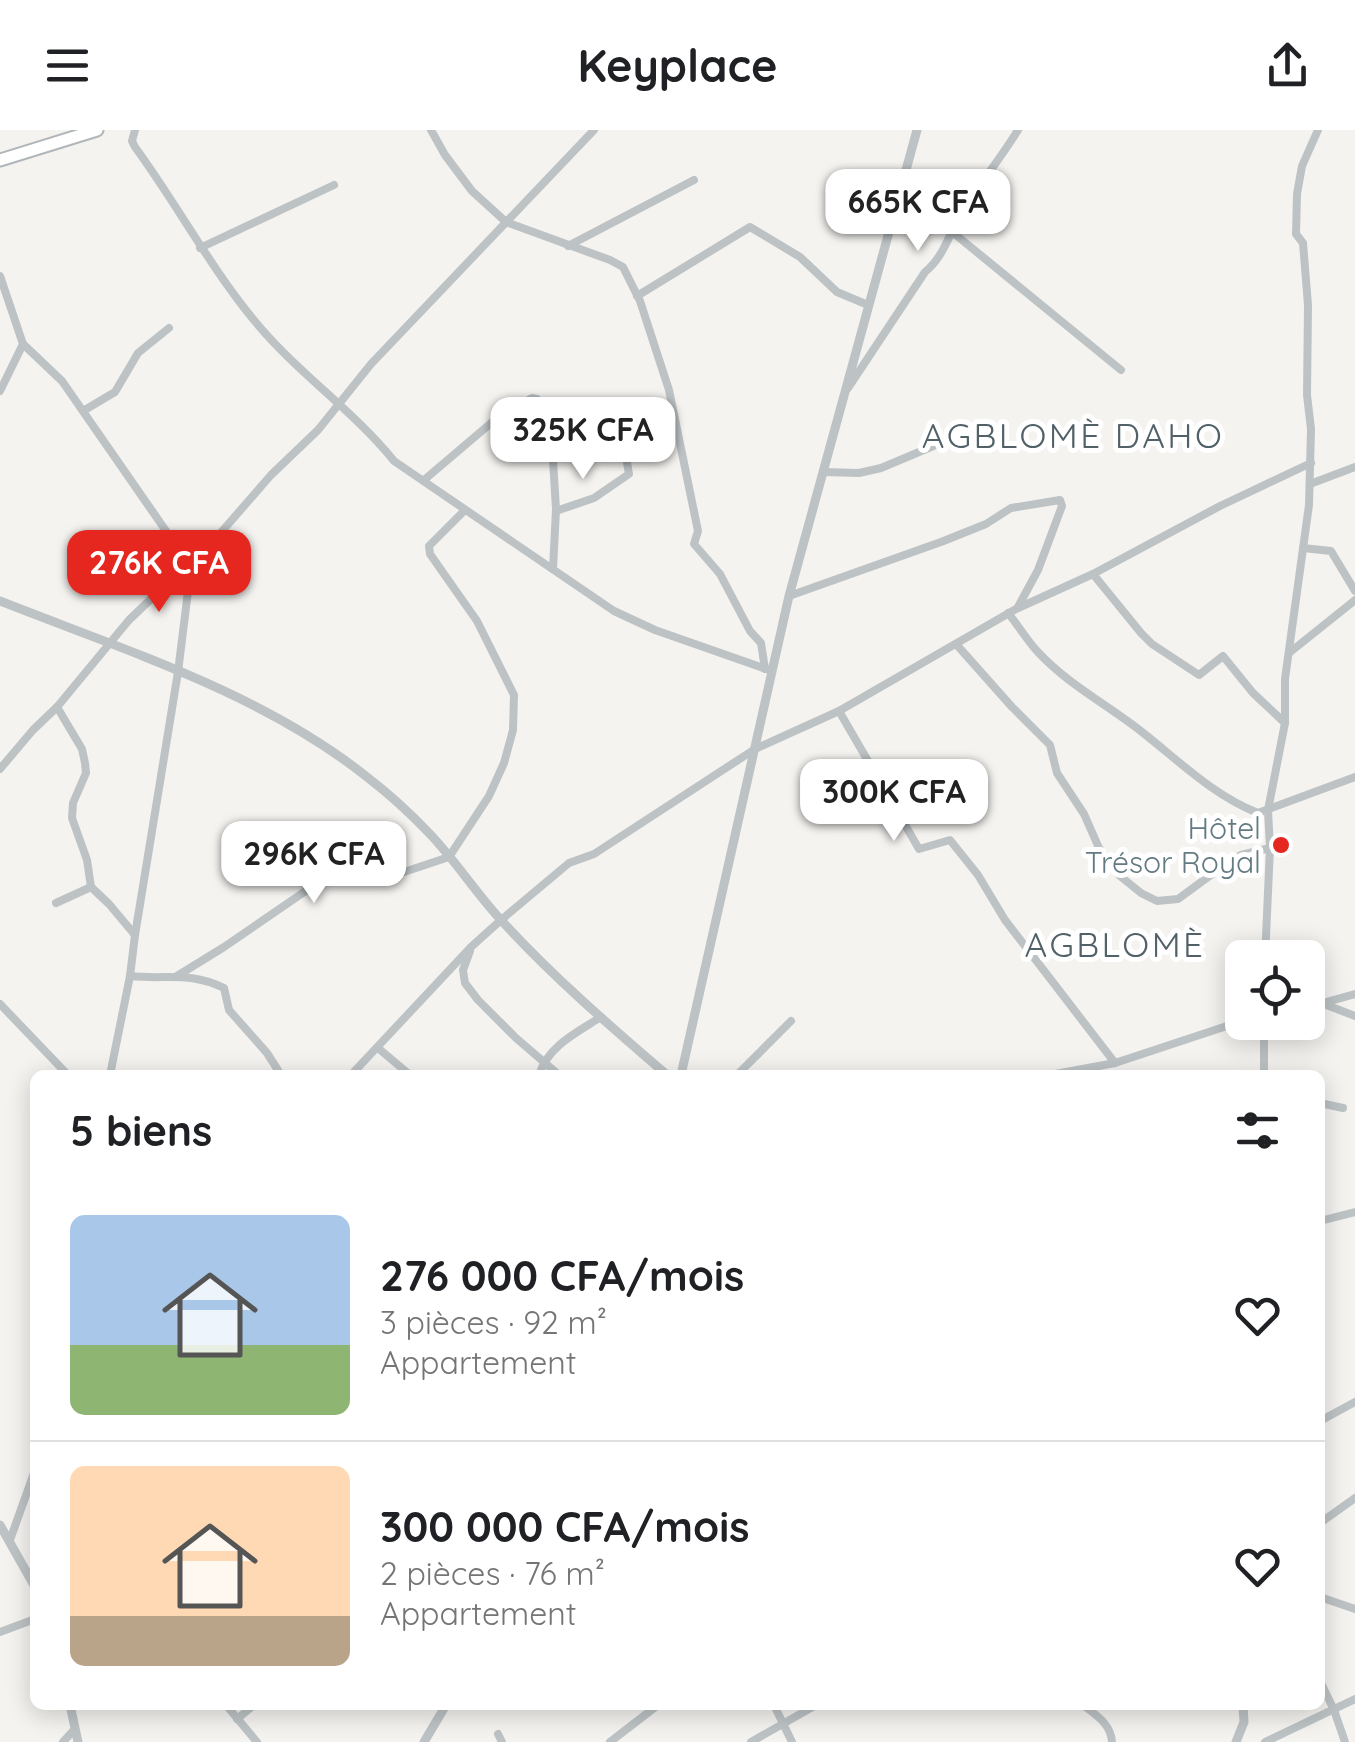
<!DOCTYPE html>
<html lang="fr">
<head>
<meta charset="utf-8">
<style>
  :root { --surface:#fff; --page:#f2f2f2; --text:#202124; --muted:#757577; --line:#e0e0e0; --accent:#e5271f }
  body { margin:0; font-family:Quicksand,sans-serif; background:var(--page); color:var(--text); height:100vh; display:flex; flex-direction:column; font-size:38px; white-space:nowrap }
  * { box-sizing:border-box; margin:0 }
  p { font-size:32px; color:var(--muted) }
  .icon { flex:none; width:55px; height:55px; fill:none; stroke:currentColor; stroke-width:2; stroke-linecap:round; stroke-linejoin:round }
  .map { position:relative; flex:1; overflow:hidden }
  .sheet { position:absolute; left:30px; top:940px; width:1295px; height:640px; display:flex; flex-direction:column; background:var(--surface); border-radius:15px; box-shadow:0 5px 25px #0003 }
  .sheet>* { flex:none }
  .controls { position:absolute; left:1225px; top:810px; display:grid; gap:20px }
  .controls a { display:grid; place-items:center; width:100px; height:100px; border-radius:15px; background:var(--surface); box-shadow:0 5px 25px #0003; font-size:50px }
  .price { position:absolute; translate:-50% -85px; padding:0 22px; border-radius:20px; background:#fff; color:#222; font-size:32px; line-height:65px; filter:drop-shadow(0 2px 5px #0008) }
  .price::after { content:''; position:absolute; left:50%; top:60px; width:30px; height:22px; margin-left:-15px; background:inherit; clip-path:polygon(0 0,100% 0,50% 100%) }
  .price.current { background:var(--accent); color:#fff }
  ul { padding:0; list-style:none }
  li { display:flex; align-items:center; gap:30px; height:250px; padding:0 40px }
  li+li { border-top:2px solid var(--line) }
  li span { display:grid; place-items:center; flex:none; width:280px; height:200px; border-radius:15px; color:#555 }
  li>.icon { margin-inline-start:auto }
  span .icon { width:120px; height:120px; fill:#fffc; stroke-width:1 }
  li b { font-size:42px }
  h2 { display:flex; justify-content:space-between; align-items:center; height:120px; padding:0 40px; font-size:42px }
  header { display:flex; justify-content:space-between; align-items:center; height:130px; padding:0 40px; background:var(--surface); font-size:45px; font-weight:700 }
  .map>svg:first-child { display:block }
</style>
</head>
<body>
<header><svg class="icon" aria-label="menu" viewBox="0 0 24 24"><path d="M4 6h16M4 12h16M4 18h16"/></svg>Keyplace<svg class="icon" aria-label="share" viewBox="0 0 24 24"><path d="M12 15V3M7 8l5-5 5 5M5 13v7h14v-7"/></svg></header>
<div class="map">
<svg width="1355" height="1612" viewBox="0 0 1355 1612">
  <rect width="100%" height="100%" fill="#f4f3f0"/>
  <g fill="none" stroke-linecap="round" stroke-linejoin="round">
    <defs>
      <path id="primary" d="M0 30 97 0"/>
    </defs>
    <!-- primary casing -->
    <use href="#primary" stroke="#b0b6b9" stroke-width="15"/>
    <!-- minor -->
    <g stroke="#bdc3c5" stroke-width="8">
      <path d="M135 0 132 11 135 17C176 73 209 135 253 189 295 241 352 279 394 331L614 481 655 500 772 541"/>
      <path d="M431 0 445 25 472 61 506 92 610 130 623 137 640 171 669 260 698 401 694 414 720 444 750 501 761 513 765 539"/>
      <path d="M951 101 1121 240"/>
      <path d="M568 116 694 50"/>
      <path d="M200 118 334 55"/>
      <path d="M0 146 23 214 62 251 191 437 178 542 135 805 130 846 110 945"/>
      <path d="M637 166 750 97 800 127 837 162 868 175"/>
      <path d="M848 258 925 142C945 126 949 102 963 81 980 53 1001 28 1018 0"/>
      <path d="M0 261 23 214"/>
      <path d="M83 281 115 262 138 223 169 198"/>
      <path d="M823 342 859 343 881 338 950 309"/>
      <path d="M424 350 497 288 532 268 537 269 550 282 556 379 553 439"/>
      <path d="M1310 354 1355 337"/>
      <path d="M556 381 594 368 629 344 626 327"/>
      <path d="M1303 418 1331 421 1355 461"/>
      <path d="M1093 444 1141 503 1152 514 1199 545 1223 526 1253 563 1285 593"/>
      <path d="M789 466 941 412 986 394 1011 378 1060 370 1062 376 1038 440 1018 477"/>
      <path d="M1008 483C1018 495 1026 509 1037 521 1067 554 1108 575 1142 602 1179 631 1214 666 1258 683L1355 647"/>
      <path d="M956 514 1012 577 1050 615 1057 643 1084 684 1099 718 1120 746 1141 763 1157 771 1178 769 1230 731 1241 725 1270 718"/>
      <path d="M1289 523 1355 470"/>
      <path d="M57 577 82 619 85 633 86 643 73 673 72 688 87 730 91 757 109 774 135 805"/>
      <path d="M839 581 919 719 950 710 978 745 1005 790 1115 933"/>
      <path d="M0 639 33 600 57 577 129 490 173 448 191 437 271 345 318 300 371 234 594 0"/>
      <path d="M56 773 91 757"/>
      <path d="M470 821 463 840 465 853 478 870 516 908 559 945"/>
      <path d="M1265 828 1270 718 1268 680 1285 593V549L1309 375 1311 299 1307 265 1308 175 1303 113 1296 104 1297 64 1302 36 1318 0"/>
      <path d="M130 846C167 850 189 841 224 858L229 880 267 923 281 945"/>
      <path d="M177 846 224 817 345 734 365 729 404 742 449 727 489 666 504 633 513 600 514 565 477 491 430 424 429 416 465 380"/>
      <path d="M0 874 68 945"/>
      <path d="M1324 874 1355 886"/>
      <path d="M1308 877 1355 864"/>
      <path d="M378 918 410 945"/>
      <path d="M351 945 471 817 501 790 569 733 594 724 755 619 839 581 1016 479 1093 444 1220 376 1311 333"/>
      <path d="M539 945C548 916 576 903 601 887"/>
      <path d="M737 945 791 891"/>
      <path d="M1050 945 1115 933 1242 891"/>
      <path d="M1264 945V892"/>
      <path d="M1320 973 1343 978"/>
      <path d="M1320 1091 1355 1082"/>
      <path d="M1320 1291 1355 1272"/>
      <path d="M1320 1393 1355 1368"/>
      <path d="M10 1410 35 1340"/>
      <path d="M1320 1467 1355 1479"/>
      <path d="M0 1502 35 1489"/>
      <path d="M1320 1551 1334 1580 1345 1612"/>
      <path d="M226 1575 257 1612"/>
      <path d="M774 1575 792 1612"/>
      <path d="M1083 1575C1096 1585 1111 1594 1112 1612"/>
      <path d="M237 1589 254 1575"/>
      <path d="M498 1604 502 1612"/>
      <path d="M63 1612 74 1600"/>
      <path d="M610 1612 658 1575"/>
      <path d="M751 1612 816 1575"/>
      <path d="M1265 1612 1355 1569"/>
    </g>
    <!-- tertiary -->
    <g stroke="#bdc3c5" stroke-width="9">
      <path d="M0 471C124 520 262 563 367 647 389 664 410 683 429 703 455 730 476 763 501 790 552 846 610 896 667 945"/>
      <path d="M681 945 789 466 917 0"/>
      <path d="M0 1395 35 1457"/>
      <path d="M70 1575 78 1612"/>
      <path d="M424 1612 446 1575"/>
      <path d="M1236 1612 1244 1592 1243 1575"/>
    </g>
    <!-- primary -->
    <use href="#primary" stroke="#fff" stroke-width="11"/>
  </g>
  <!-- markers -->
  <circle fill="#e5271f" stroke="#fff" stroke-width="4" cx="1281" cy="715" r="10"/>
  <g text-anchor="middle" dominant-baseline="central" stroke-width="10" stroke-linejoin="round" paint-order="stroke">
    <!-- poi labels -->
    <g font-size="30" fill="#637a82" stroke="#fff" text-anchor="end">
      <text x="1261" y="698">Hôtel<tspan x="1261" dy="34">Trésor Royal</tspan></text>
    </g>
    <!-- quarter labels -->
    <g font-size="35" letter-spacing="2.5" fill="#516167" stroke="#fff">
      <text x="1073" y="305">AGBLOMÈ DAHO</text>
      <text x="1115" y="814">AGBLOMÈ</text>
    </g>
  </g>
</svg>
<div class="controls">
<a><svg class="icon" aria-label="locate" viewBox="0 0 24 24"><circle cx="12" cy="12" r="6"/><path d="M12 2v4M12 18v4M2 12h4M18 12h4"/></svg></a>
</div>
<b class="price" style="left:918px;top:124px">665K CFA</b>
<b class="price" style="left:583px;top:352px">325K CFA</b>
<b class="price current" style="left:159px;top:485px">276K CFA</b>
<b class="price" style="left:894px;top:714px">300K CFA</b>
<b class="price" style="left:314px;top:776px">296K CFA</b>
<section class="sheet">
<h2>5 biens<svg class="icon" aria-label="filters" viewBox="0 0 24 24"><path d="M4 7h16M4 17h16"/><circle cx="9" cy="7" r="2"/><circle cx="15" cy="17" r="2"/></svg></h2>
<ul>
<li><span style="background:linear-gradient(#a9c7e8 65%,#8fb573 0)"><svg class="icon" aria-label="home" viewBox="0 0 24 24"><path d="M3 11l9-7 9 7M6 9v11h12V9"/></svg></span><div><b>276 000 CFA/mois</b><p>3 pièces · 92 m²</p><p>Appartement</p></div><svg class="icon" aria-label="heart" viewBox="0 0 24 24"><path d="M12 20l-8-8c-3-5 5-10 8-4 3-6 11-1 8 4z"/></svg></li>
<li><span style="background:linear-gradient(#ffd9b3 75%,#b9a48a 0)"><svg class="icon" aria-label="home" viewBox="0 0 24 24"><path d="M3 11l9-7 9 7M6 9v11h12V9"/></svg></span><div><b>300 000 CFA/mois</b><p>2 pièces · 76 m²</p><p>Appartement</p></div><svg class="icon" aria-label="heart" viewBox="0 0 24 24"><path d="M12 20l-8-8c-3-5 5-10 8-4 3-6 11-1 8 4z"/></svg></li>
</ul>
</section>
</div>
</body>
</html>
